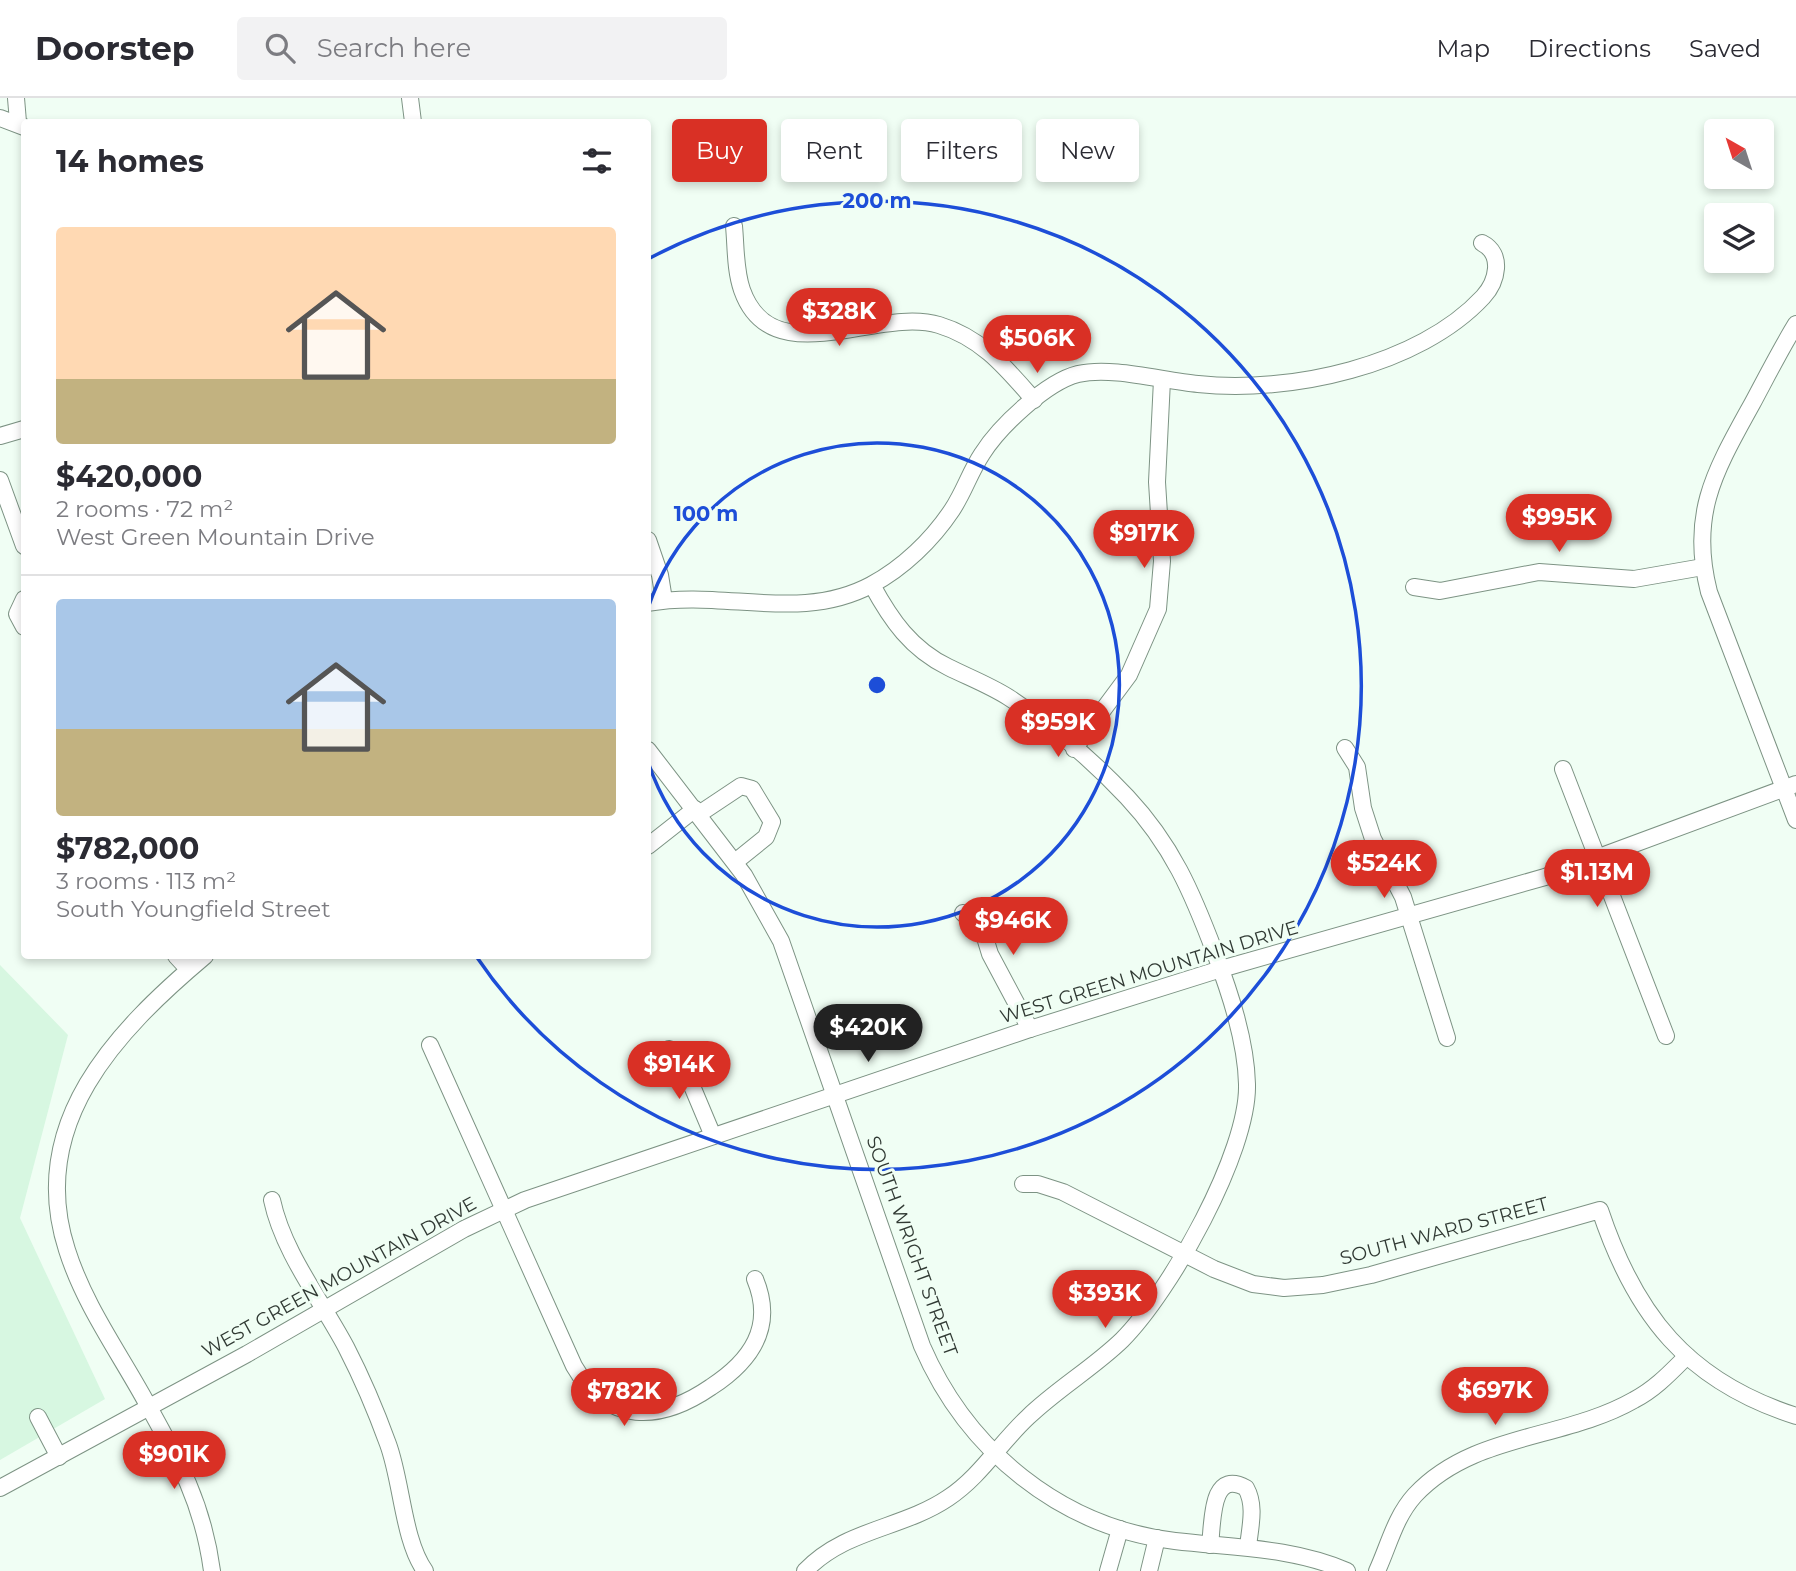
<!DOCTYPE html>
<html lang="en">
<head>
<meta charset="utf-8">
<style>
  :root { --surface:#fff; --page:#f2f2f3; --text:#2b2b33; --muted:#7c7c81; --line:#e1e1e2; --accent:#d93025 }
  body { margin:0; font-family:Montserrat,sans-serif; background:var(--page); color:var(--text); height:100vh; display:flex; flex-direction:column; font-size:26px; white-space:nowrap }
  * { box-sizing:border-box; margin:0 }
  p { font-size:23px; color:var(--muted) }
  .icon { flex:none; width:38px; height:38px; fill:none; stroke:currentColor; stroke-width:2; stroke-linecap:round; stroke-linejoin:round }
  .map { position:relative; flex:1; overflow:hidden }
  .sheet { position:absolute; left:21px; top:21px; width:630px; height:840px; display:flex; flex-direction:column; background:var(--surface); border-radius:7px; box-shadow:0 4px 10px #0003 }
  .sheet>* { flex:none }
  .banner { position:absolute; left:672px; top:21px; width:665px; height:63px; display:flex; gap:14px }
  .needle { width:46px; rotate:321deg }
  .tools { position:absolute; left:1704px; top:21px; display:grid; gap:14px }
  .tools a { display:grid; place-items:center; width:70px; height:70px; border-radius:7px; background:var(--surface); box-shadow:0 4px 10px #0003; font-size:35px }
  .price { position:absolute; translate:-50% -60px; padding:0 16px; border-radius:24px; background:var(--accent); color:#fff; font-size:23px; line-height:46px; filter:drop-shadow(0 2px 4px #0008) }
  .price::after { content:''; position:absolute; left:50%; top:42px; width:21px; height:16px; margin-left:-10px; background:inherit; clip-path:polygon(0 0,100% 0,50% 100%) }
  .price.active { background:#222; color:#fff }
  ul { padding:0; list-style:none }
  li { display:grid; align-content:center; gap:14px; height:371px; padding:0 35px }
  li+li { border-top:2px solid var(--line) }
  li span { display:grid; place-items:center; height:217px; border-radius:7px; color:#555 }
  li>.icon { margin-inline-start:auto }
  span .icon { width:126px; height:126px; fill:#fffc; stroke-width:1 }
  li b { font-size:30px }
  h2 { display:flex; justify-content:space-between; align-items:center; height:84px; padding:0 35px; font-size:30px }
  .tag { padding:0 24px; border-radius:7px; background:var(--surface); box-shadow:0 4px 10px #0003; font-size:24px; line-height:63px }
  .tag.active { background:var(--accent); color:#fff }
  header { display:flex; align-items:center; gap:42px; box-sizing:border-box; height:98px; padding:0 35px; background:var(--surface); border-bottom:2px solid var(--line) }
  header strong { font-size:33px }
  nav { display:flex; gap:38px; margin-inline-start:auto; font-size:24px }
  .search { width:490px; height:63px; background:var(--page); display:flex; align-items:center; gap:18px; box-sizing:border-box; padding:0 24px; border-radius:7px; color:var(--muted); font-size:26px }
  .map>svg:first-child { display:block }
</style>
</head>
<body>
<header>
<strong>Doorstep</strong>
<div class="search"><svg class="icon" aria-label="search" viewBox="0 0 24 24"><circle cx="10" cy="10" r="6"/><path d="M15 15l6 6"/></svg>Search here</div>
<nav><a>Map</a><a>Directions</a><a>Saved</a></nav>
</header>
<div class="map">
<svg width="1796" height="1473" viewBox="0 0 1796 1473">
  <rect width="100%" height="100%" fill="#f0fef4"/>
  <!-- built -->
  <path fill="#d7f7e1" d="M0 867 68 937 20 1120 105 1301 0 1362Z"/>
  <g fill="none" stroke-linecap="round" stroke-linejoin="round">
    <defs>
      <g id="minor">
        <path d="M16 0 18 24"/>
        <path d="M410 0 413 24"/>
        <path d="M0 20 24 29"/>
        <path d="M734 128C736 149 735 172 742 192 772 277 877 208 939 227 982 240 1006 270 1034 302"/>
        <path d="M1796 226C1780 252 1766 280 1752 306 1715 373 1689 416 1709 494L1796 722"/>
        <path d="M0 338 24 331"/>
        <path d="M0 382 24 448"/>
        <path d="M648 442 660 477 664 502"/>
        <path d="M1414 489 1440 493 1539 474 1634 481 1703 469"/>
        <path d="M24 501 17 516 24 529"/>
        <path d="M648 505C723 491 800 525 871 487 903 470 932 442 952 412 964 394 970 374 982 356 999 329 1046 284 1078 276 1112 268 1163 283 1198 286 1289 296 1419 268 1483 199 1497 184 1504 156 1482 145"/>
        <path d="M1345 650 1357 669 1363 710 1373 741 1403 799 1447 940"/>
        <path d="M1074 651 1129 577 1158 511 1162 463 1157 384 1162 282"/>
        <path d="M648 652 744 777 781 843 922 1248C967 1352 1060 1429 1175 1443 1234 1450 1291 1449 1347 1473"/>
        <path d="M1563 671 1666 938"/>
        <path d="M699 716 741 688 752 691 772 724 766 739 735 764"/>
        <path d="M648 748 695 711"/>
        <path d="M963 815 983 833 990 856 1030 931"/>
        <path d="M176 858 188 871"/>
        <path d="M205 858C116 933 26 1026 67 1152 84 1206 118 1253 145 1302 178 1361 203 1405 212 1473"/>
        <path d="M430 947 574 1268C608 1327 660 1324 711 1289 751 1263 775 1229 755 1181"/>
        <path d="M669 951 684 969 713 1038"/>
        <path d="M1023 1086H1038L1063 1094 1214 1171 1253 1186 1284 1190 1323 1187 1371 1177 1600 1112C1635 1217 1687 1283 1796 1318"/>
        <path d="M272 1102C283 1154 321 1202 346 1249 362 1280 376 1313 388 1346 402 1384 403 1442 425 1473"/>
        <path d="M38 1319 59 1359"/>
        <path d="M0 1390 247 1256 464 1131 525 1102 1030 931 1221 871 1545 779 1796 686"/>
        <path d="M1210 1447C1213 1425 1210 1370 1246 1390 1256 1408 1250 1429 1248 1449"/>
        <path d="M805 1473C845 1431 902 1431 948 1400 980 1379 1000 1345 1028 1319 1057 1291 1093 1270 1122 1242 1170 1194 1249 1054 1247 986 1246 943 1230 895 1215 855 1192 794 1172 747 1127 699 1092 662 1050 626 1008 599 989 587 968 579 948 569 911 551 891 522 872 487"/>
        <path d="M1108 1473 1120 1431"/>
        <path d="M1149 1473 1157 1440"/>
        <path d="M1377 1473C1389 1447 1395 1419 1415 1397 1473 1335 1564 1342 1634 1302 1655 1291 1670 1275 1687 1258"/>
      </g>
    </defs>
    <!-- minor casing -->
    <use href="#minor" stroke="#7d9384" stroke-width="18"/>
    <!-- minor -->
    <use href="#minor" stroke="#fff" stroke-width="16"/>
  </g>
  <!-- distance rings -->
  <g fill="none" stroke="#1d4ed8" stroke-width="3.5">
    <path d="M648 510A242 242 0 1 1 648 664"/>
    <path d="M650 160A484 484 0 1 1 476 858"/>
  </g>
  <g text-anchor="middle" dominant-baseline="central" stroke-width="6" stroke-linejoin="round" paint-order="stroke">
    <!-- street labels -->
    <g font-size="19" fill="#313a34" stroke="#f0fef4">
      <text transform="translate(1149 874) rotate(-17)">WEST GREEN MOUNTAIN DRIVE</text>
      <text transform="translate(1444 1133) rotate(-15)">SOUTH WARD STREET</text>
      <text transform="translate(912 1148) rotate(70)">SOUTH WRIGHT STREET</text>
      <text transform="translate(339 1179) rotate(-29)">WEST GREEN MOUNTAIN DRIVE</text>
    </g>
  </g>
  <circle cx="877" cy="587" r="10" fill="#1d4ed8" stroke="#f0fef4" stroke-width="3.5"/>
  <g font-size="21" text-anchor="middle" font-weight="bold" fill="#1d4ed8" stroke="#f0fef4" stroke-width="6" stroke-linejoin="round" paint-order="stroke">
    <text x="877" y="110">200 m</text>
    <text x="706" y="423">100 m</text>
  </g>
</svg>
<div class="tools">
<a><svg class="needle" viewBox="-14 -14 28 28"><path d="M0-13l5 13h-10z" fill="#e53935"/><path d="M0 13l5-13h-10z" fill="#7c7c81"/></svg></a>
<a><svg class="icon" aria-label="layers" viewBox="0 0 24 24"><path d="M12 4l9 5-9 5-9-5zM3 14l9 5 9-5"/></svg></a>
</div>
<b class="price" style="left:839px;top:250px">$328K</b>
<b class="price" style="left:1037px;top:277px">$506K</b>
<b class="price" style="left:1559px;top:456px">$995K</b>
<b class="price" style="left:1144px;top:472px">$917K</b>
<b class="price" style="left:1058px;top:661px">$959K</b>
<b class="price" style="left:1384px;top:802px">$524K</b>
<b class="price" style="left:1597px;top:811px">$1.13M</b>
<b class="price" style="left:1013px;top:859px">$946K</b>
<b class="price active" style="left:868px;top:966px">$420K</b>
<b class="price" style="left:679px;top:1003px">$914K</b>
<b class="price" style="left:1105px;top:1232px">$393K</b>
<b class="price" style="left:1495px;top:1329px">$697K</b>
<b class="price" style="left:624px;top:1330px">$782K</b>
<b class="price" style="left:174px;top:1393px">$901K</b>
<div class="banner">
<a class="tag active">Buy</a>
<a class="tag">Rent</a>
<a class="tag">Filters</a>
<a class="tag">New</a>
</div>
<section class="sheet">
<h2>14 homes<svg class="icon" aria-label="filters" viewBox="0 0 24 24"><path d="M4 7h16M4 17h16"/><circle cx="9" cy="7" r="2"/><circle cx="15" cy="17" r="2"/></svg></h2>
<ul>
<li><span style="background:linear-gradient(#ffd9b3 70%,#c2b280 0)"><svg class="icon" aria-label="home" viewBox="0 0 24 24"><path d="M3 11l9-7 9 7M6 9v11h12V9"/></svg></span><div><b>$420,000</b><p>2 rooms · 72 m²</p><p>West Green Mountain Drive</p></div></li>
<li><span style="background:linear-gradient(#a9c7e8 60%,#c2b280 0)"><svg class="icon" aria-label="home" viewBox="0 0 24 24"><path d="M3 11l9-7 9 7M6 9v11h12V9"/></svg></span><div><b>$782,000</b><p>3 rooms · 113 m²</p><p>South Youngfield Street</p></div></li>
</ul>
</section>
</div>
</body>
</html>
